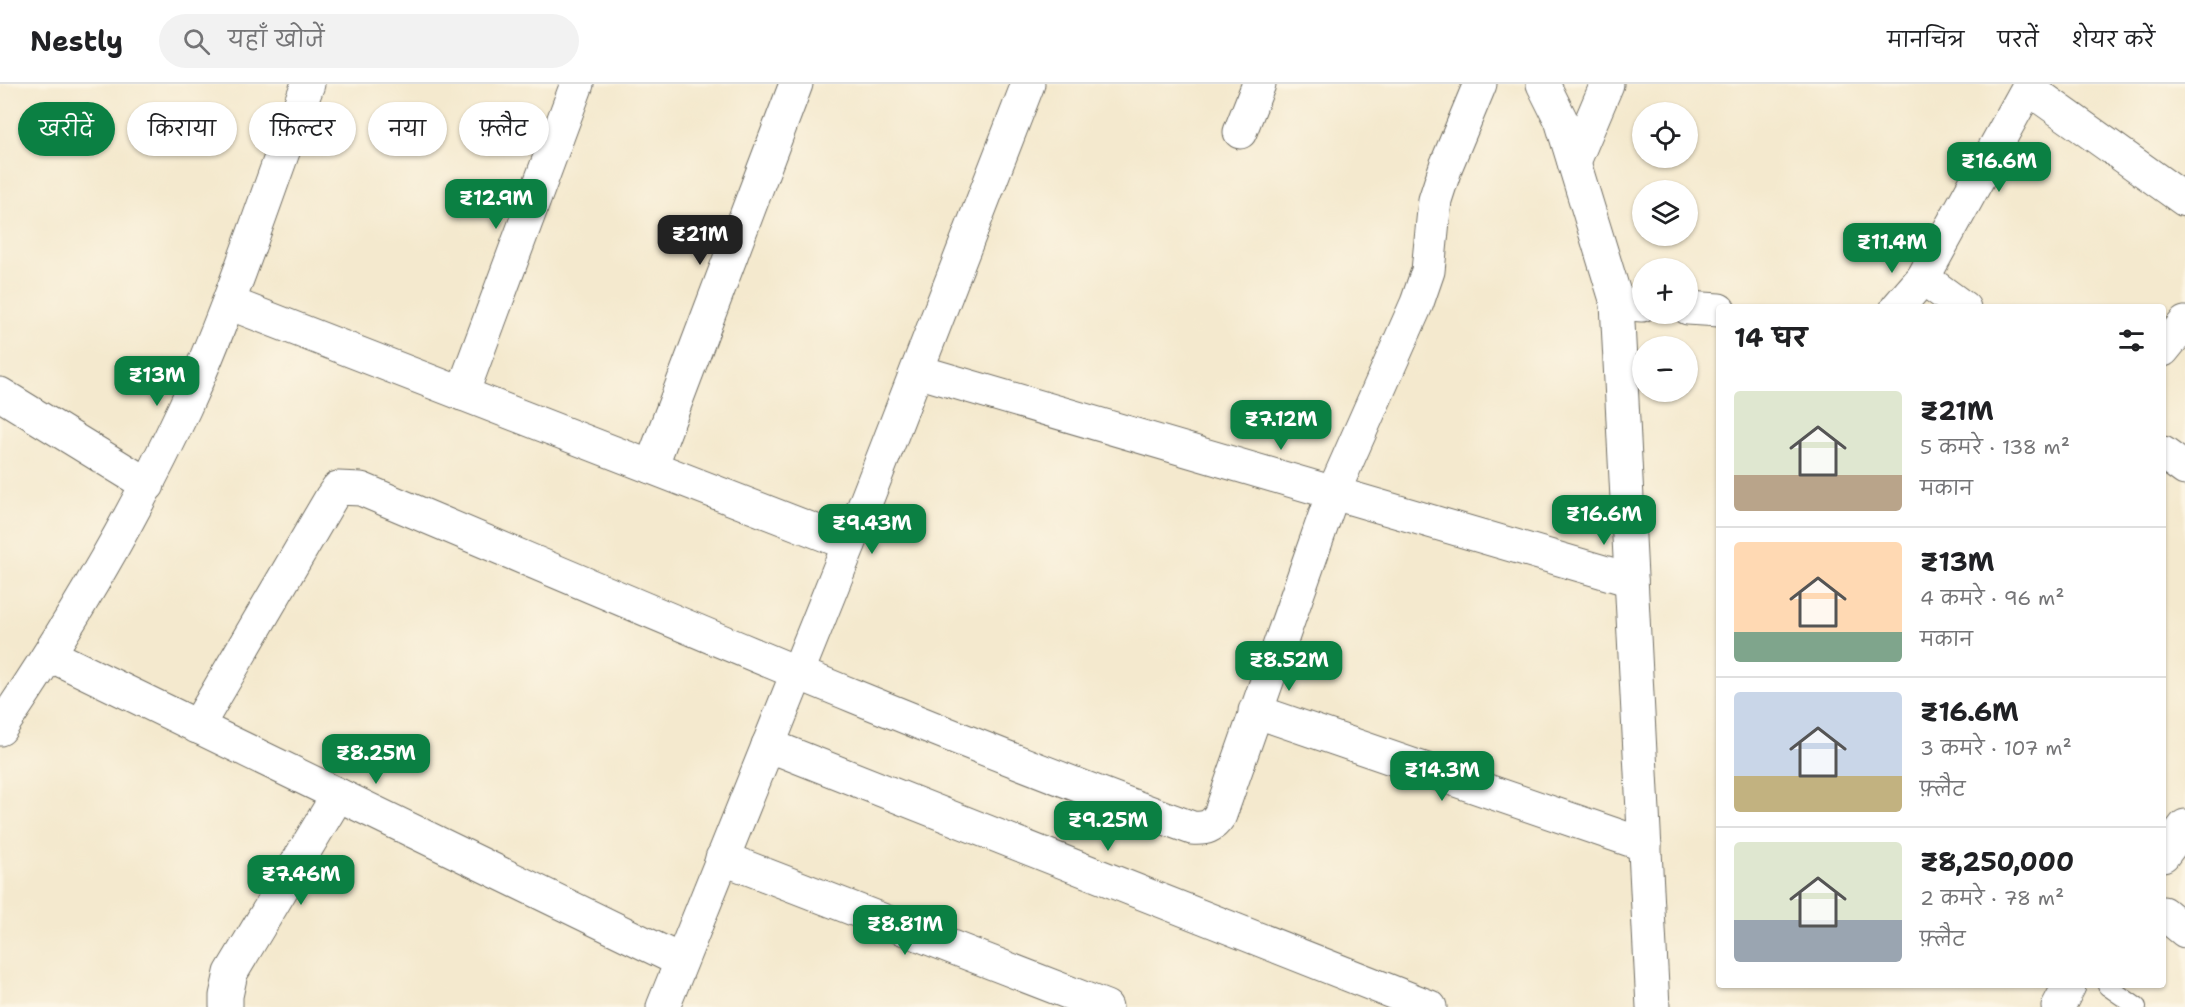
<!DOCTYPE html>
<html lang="hi">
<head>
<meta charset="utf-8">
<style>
  :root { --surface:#fff; --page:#f2f2f2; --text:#202124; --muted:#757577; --line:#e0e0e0; --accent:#0b8043 }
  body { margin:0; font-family:"Shantell Sans","Playpen Sans Deva",sans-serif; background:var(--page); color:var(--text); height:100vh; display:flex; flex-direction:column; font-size:22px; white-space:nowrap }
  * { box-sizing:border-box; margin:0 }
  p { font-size:20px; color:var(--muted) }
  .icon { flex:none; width:33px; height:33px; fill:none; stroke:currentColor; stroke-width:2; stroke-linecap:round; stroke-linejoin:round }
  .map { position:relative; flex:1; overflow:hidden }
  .details { position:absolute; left:1716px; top:220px; width:450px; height:684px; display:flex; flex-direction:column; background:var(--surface); border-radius:6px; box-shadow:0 2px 4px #0004 }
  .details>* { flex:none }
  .hud { position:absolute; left:18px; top:18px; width:570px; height:54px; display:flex; gap:12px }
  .controls { position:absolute; left:1632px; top:18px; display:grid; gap:12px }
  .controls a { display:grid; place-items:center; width:66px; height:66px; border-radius:50%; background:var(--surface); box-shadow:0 2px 4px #0004; font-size:30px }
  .price { position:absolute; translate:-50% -51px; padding:0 14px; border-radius:12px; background:var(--accent); color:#fff; font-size:20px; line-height:39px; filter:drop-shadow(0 2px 3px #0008) }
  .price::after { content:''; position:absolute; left:50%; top:36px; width:18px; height:14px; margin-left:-9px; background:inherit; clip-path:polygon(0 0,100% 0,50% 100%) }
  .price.selected { background:#222; color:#fff }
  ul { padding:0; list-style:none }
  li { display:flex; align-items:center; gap:18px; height:150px; padding:0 18px }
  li+li { border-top:2px solid var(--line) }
  li span { display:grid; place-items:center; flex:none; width:168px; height:120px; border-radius:6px; color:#555 }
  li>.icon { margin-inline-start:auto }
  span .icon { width:72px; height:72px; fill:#fffc; stroke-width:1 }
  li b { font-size:26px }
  h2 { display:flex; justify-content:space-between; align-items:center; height:72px; padding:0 18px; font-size:26px }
  .chip { padding:0 21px; border-radius:27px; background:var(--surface); box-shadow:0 2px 4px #0004; font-size:21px; line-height:54px }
  .chip.selected { background:var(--accent); color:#fff }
  header { display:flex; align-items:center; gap:36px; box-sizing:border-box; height:84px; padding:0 30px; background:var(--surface); border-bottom:2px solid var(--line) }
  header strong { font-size:28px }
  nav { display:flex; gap:33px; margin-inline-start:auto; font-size:21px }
  .search { width:420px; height:54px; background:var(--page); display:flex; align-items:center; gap:15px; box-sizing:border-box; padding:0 21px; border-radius:33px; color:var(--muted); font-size:22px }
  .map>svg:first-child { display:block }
</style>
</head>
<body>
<header>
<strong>Nestly</strong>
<div class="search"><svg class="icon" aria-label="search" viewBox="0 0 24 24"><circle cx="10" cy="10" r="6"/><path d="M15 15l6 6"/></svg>यहाँ खोजें</div>
<nav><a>मानचित्र</a><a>परतें</a><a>शेयर करें</a></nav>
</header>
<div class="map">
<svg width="2185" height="923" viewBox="0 0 2185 923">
  <rect width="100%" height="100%" fill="#fcf5e5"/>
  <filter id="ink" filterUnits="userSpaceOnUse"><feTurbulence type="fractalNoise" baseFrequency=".0167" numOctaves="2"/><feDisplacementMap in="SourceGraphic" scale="12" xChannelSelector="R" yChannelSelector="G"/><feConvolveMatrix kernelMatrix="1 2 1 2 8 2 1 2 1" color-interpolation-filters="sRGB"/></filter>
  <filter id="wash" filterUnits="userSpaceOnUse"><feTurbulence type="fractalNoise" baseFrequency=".008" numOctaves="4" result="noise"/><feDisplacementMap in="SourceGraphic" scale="24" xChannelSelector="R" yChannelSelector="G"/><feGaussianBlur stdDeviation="1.35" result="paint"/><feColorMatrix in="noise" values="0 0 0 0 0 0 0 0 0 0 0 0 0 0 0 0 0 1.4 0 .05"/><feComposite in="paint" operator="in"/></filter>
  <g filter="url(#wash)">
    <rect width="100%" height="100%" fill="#f4e9ce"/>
  </g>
  <g filter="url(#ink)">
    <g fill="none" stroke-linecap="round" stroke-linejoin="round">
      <defs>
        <path id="lane" d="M2107 902 2137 923"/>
        <g id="street">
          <path d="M2028 4 2185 116"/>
          <path d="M1240 48 1259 0"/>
          <path d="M1574 78 1607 0"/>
          <path d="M1923 194 1964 224"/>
          <path d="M229 219 849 460"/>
          <path d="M1617 219 1642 221"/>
          <path d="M1688 224 1719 226"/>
          <path d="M1897 224 1923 194 2030 0"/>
          <path d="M2163 266 2185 239"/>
          <path d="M917 287 1631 496"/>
          <path d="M0 310 148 401"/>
          <path d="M462 310 577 0"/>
          <path d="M2163 369 2185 385"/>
          <path d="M651 383 796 0"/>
          <path d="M50 571 681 877"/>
          <path d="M1255 627 1645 761"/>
          <path d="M197 643 331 414 338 404 361 405C637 521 911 641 1192 744 1206 745 1212 743 1220 731L1333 409 1417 219 1428 187 1435 116 1446 82 1480 0"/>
          <path d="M768 661 1430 923"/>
          <path d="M2163 771 2185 742"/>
          <path d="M722 774 1106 923"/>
          <path d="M2163 829 2185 847"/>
          <path d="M226 923V912L231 889 338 711"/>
          <path d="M663 923 858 438 1028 0"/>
          <path d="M2058 923 2069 902"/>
        </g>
        <g id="secondary">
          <path d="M1543 0 1561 36 1617 219 1653 923"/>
          <path d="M0 645C69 543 133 435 185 323 233 218 267 107 308 0"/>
        </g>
      </defs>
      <!-- lane casing -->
      <use href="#lane" stroke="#716e64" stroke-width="20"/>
      <!-- street casing -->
      <use href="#street" stroke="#716e64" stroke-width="35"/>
      <!-- secondary casing -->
      <use href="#secondary" stroke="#716e64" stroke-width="35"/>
      <!-- lane -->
      <use href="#lane" stroke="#fff" stroke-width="18"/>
      <!-- street -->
      <use href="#street" stroke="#fff" stroke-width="33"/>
      <!-- secondary -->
      <use href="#secondary" stroke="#fff" stroke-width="33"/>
    </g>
  </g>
</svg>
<div class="controls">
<a><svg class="icon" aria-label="locate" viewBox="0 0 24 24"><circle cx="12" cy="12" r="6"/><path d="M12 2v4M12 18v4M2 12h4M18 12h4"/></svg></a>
<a><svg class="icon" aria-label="layers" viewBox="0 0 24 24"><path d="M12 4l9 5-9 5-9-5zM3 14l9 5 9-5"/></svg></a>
<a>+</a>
<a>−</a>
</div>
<b class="price" style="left:1999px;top:109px">₹16.6M</b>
<b class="price" style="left:496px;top:146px">₹12.9M</b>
<b class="price selected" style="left:700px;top:182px">₹21M</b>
<b class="price" style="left:1892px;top:190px">₹11.4M</b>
<b class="price" style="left:157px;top:323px">₹13M</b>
<b class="price" style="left:1281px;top:367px">₹7.12M</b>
<b class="price" style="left:1604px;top:462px">₹16.6M</b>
<b class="price" style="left:872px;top:471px">₹9.43M</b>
<b class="price" style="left:1289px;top:608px">₹8.52M</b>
<b class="price" style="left:376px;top:701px">₹8.25M</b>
<b class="price" style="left:1442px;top:718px">₹14.3M</b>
<b class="price" style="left:1108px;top:768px">₹9.25M</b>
<b class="price" style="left:301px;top:822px">₹7.46M</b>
<b class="price" style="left:905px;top:872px">₹8.81M</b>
<div class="hud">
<a class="chip selected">खरीदें</a>
<a class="chip">किराया</a>
<a class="chip">फ़िल्टर</a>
<a class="chip">नया</a>
<a class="chip">फ़्लैट</a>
</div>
<section class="details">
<h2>14 घर<svg class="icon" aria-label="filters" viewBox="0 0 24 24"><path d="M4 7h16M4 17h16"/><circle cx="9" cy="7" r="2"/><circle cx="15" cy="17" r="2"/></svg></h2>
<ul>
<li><span style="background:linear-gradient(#dfe7d0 70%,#b9a48a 0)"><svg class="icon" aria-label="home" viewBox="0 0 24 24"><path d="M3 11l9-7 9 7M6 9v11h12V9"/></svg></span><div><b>₹21M</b><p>5 कमरे · 138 m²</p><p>मकान</p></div></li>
<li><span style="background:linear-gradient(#ffd9b3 75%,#7fa58c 0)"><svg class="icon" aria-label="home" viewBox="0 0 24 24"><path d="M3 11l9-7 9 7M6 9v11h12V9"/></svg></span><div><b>₹13M</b><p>4 कमरे · 96 m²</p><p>मकान</p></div></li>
<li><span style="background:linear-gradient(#c9d6e8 70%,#c2b280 0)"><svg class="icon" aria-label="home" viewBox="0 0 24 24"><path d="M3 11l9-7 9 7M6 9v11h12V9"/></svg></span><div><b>₹16.6M</b><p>3 कमरे · 107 m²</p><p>फ़्लैट</p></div></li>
<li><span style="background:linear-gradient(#dfe7d0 65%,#9aa5b1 0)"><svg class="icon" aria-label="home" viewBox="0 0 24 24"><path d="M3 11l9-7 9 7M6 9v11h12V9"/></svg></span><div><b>₹8,250,000</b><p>2 कमरे · 78 m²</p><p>फ़्लैट</p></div></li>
</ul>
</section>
</div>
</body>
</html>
